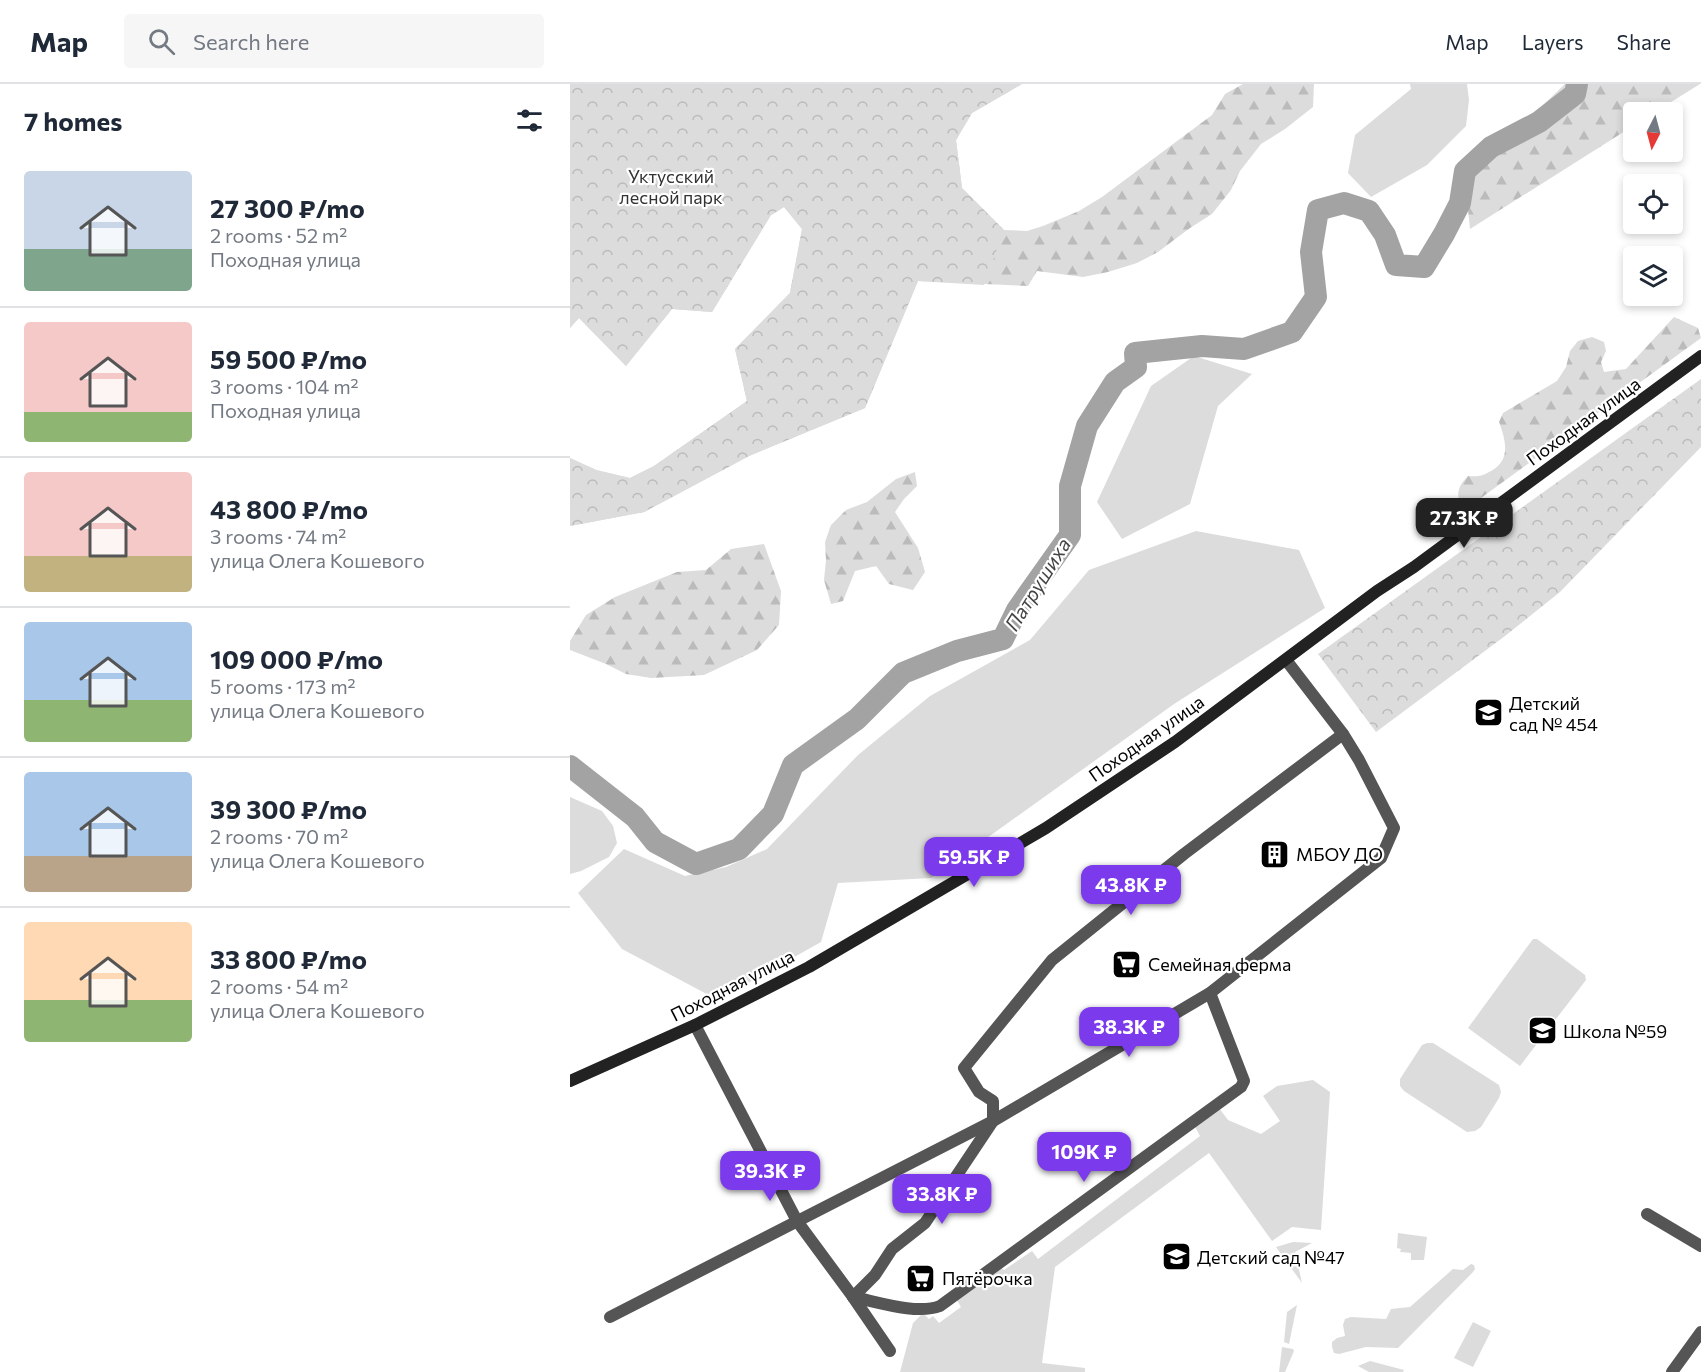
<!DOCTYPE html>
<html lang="en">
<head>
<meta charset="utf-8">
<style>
  :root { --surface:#fff; --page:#f6f6f7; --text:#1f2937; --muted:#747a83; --line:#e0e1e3; --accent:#7c3aed }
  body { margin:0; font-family:Commissioner,sans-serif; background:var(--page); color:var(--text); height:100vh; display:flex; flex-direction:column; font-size:22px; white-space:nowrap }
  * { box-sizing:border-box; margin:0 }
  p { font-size:20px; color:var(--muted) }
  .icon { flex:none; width:33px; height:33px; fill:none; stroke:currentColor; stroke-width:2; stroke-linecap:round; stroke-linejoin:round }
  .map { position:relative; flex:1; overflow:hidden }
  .panel { display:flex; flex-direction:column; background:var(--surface); width:570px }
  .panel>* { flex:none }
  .needle { width:39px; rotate:186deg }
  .controls { position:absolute; left:1053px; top:18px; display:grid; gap:12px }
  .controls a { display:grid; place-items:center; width:60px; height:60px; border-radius:6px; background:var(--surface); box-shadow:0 3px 9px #0003; font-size:30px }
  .price { position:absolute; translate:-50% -51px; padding:0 14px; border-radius:12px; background:var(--accent); color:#fff; font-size:20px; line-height:39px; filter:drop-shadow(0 2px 3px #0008) }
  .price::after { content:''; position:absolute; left:50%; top:36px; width:18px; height:14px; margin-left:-9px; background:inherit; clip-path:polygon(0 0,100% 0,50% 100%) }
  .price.current { background:#222; color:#fff }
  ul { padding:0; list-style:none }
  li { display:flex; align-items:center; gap:18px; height:150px; padding:0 24px }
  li+li { border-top:2px solid var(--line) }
  li span { display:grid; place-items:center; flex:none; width:168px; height:120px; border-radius:6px; color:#555 }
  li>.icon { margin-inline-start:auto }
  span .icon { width:72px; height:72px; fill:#fffc; stroke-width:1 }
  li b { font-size:26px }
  h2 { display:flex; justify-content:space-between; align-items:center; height:72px; padding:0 24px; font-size:26px }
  header { display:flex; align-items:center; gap:36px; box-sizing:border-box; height:84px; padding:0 30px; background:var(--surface); border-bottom:2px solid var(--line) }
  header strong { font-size:28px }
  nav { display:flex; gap:33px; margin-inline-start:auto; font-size:21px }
  .search { width:420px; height:54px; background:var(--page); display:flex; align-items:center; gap:15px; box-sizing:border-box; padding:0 21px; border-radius:6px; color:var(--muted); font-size:22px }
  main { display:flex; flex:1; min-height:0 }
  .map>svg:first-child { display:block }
</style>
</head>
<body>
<header>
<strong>Map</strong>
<div class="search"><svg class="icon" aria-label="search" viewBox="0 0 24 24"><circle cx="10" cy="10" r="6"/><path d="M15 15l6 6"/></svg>Search here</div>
<nav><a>Map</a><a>Layers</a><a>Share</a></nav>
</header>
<main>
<section class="panel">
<h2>7 homes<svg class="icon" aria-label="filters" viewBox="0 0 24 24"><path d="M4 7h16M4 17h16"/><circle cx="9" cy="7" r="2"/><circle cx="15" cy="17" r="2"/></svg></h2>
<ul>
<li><span style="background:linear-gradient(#c9d6e8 65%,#7fa58c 0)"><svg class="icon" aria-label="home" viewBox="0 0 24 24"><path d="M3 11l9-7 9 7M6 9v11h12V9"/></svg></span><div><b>27 300 ₽/mo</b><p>2 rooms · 52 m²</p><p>Походная улица</p></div></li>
<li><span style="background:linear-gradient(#f6c9c9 75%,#8fb573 0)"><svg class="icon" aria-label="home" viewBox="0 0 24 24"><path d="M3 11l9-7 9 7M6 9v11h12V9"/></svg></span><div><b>59 500 ₽/mo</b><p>3 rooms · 104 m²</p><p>Походная улица</p></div></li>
<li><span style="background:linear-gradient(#f6c9c9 70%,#c2b280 0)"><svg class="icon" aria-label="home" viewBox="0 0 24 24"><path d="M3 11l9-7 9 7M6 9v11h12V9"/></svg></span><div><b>43 800 ₽/mo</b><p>3 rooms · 74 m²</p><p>улица Олега Кошевого</p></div></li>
<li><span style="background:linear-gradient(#a9c7e8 65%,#8fb573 0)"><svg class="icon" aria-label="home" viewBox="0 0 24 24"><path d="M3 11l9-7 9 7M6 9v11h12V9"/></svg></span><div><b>109 000 ₽/mo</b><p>5 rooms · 173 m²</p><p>улица Олега Кошевого</p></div></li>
<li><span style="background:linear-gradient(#a9c7e8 70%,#b9a48a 0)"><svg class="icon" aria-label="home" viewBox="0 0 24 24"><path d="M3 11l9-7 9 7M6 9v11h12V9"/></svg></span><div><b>39 300 ₽/mo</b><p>2 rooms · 70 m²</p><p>улица Олега Кошевого</p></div></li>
<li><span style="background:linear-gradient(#ffd9b3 65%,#8fb573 0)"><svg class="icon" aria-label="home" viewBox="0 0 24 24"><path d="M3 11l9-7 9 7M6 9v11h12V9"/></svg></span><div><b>33 800 ₽/mo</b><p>2 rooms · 54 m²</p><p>улица Олега Кошевого</p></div></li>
</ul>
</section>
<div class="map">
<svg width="1131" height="1288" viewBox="0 0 1131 1288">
  <defs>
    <pattern id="forest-firs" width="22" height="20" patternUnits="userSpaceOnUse" patternTransform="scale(1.5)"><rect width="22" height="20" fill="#dcdcdc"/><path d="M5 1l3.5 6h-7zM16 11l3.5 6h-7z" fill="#bbb"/></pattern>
    <pattern id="park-crowns" width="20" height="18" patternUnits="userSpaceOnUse" patternTransform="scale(1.5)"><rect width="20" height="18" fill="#dcdcdc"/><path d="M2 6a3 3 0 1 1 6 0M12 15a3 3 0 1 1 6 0" fill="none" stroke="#bbb"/></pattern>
  </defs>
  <rect width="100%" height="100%" fill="#fff"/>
  <!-- green -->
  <g fill="#dcdcdc">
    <path d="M840 0H897L899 16 896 42 857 81 801 113 778 89 785 51 841 5Z"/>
    <path d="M624 272 682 290 648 322 620 420 552 455 527 418 581 302Z"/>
    <path d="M626 447 729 466 755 524 604 620 361 794 268 799 251 858 148 916 52 865 8 809 54 765 115 792 156 783 197 765 288 671 360 612 460 556 519 486Z"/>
    <path d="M0 713 32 727 43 742 47 759 39 773 11 787 0 790Z"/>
    <path d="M963 855H967L1015 891 1016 896 950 982 898 944Z"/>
    <path d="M857 959H863L929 1001 931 1008 929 1014 911 1043 905 1047 897 1048 834 1007 830 1002V995L852 961Z"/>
    <path d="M743 996 760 1008 751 1146 722 1143 702 1157 639 1069 485 1183 472 1279 515 1284V1288H330L343 1239 353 1229 359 1235 363 1232 369 1239 391 1223 386 1215 430 1183 434 1186 462 1167 468 1175 630 1052 624 1041 649 1024 658 1036 691 1050 710 1037 693 1012 707 1002Z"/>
    <path d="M828 1149 857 1153 854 1176H841V1169L830 1168 831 1165 827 1164Z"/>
    <path d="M723 1158 742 1159 725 1168 732 1199 706 1163Z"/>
    <path d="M901 1180 904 1181 905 1185 903 1188 828 1264 796 1263 769 1270 764 1269 762 1263V1258L767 1254 775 1252 773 1241 775 1235 781 1233 816 1235 821 1225 840 1223 883 1185 893 1186Z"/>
    <path d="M727 1221 719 1260 714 1258 717 1228Z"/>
    <path d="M903 1238 921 1247 903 1283 884 1274Z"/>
    <path d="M712 1263 723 1265 724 1267 715 1288H709Z"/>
    <path d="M800 1277 834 1286 833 1288H799L788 1282Z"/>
  </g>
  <!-- forest -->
  <g fill="url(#forest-firs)">
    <path d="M0 0H452L402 29 386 56 392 104 434 146 457 147 473 142 509 127 532 113 642 31 655 10 673 0H744L743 23 715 45 691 60 670 87 661 106 642 130 620 144 588 168 567 179 538 188 513 193 467 187 458 202 348 197 295 324 179 372 74 428 0 442V374L26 386 60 394 84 382 177 317 165 265 220 209 232 145 214 123 201 131 142 228 102 225 56 282 9 234 0 244Z"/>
    <path d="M995 0H1130L1085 28H1064L1063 42 900 145 895 96Z"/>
    <path d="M1104 233 1128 244 1131 254 893 427C886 412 886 404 898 392 908 393 912 392 921 387 941 376 936 357 929 338L933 329 987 297 996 283 1000 267 1008 257 1022 253 1034 258 1036 267 1031 278 1034 288 1056 285Z"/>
    <path d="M345 388 347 402 334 415 325 428 348 464 355 488 343 506 319 500 306 482 285 487 273 517 261 520 254 496 256 476 255 458 261 441 276 426 297 418 326 395Z"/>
    <path d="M194 460 211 507 209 541 187 566 134 591 81 594 56 590 36 580 0 566V557L16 531 45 513 107 488 136 486 161 465Z"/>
  </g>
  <!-- park -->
  <g fill="url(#park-crowns)">
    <path d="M0 0H452L402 29 386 56 392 104 434 146 414 201 348 197 295 324 179 372 74 428 0 442V374L26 386 60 394 84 382 177 317 165 265 220 209 232 145 214 123 201 131 142 228 102 225 56 282 9 234 0 244Z"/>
    <path d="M1131 295V363L990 508 935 552 806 648 748 570Z"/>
  </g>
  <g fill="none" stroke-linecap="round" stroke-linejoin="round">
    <!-- river -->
    <path stroke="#a3a3a3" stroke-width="22" d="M0 682 65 733 85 758 126 780 169 765 203 730 223 681 287 635 333 589 387 567 433 555 447 526 500 451V402L517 342 545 298 566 283 565 269 632 262 674 265 722 248 746 213 741 168 748 126 774 119 799 127 815 151 826 181 854 183 874 150 890 119 895 87 921 63 969 38 1005 10 1007 0"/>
    <!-- minor -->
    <g stroke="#555" stroke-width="12">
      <path d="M125 941 227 1137 283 1213 320 1267"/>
      <path d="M1077 1130 1131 1162"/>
      <path d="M283 1213 305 1191 322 1165 355 1139 423 1037V1017L409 1008 394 984 482 876 614 770 773 650"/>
      <path d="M283 1213C308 1218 347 1231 370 1222L671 1003 674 997 640 909"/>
      <path d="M40 1233 423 1037 640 909 811 774 824 744 789 676 773 650 716 576"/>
      <path d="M1102 1288 1131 1248"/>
    </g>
    <!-- secondary -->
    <path stroke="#222" stroke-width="12" d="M0 997 125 941 239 883 476 744 605 658 807 507 844 483 1131 272"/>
  </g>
  <!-- icons -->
  <defs>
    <symbol id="school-square" viewBox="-11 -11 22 22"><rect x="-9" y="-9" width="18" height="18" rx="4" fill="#000" stroke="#fff"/><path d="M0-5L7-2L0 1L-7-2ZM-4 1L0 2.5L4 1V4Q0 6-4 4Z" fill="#fff"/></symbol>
    <symbol id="building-square" viewBox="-11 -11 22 22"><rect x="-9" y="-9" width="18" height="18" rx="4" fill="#000" stroke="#fff"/><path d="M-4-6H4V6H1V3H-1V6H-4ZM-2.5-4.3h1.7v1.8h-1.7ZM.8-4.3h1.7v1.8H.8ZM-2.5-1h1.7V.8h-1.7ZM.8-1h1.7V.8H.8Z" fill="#fff"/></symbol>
    <symbol id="supermarket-square" viewBox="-11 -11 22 22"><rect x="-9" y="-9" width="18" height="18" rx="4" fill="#000" stroke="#fff"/><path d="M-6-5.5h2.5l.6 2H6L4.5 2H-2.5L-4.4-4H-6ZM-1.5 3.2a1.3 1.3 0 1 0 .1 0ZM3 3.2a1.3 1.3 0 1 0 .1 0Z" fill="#fff"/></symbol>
  </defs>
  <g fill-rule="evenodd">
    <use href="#school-square" x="902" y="612" width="33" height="33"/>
    <use href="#building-square" x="688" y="754" width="33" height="33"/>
    <use href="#supermarket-square" x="540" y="864" width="33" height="33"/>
    <use href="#school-square" x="956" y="930" width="33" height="33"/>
    <use href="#school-square" x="590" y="1156" width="33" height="33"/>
    <use href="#supermarket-square" x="334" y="1178" width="33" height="33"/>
  </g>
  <g text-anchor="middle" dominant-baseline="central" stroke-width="4.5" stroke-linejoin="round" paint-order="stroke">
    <!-- park labels -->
    <g font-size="18" fill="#333" stroke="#fff">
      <text x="101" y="92">Уктусский<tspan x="101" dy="21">лесной парк</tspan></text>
    </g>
    <!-- street labels -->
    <g font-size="18" fill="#000" stroke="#fff">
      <text transform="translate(1013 337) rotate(-36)">Походная улица</text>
      <text transform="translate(576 654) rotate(-35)">Походная улица</text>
      <text transform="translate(162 901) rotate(-27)">Походная улица</text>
    </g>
    <!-- poi labels -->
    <g font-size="18" fill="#000" stroke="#fff" text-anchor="start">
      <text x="939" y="619">Детский<tspan x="939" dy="21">сад № 454</tspan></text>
      <text x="726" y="770">МБОУ ДО</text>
      <text x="578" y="880">Семейная ферма</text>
      <text x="993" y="947">Школа №59</text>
      <text x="627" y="1173">Детский сад №47</text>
      <text x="372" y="1194">Пятёрочка</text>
    </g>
    <!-- water labels -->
    <g font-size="20" font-style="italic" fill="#444" stroke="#fff">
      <text transform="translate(467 500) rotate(-58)">Патрушиха</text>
    </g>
  </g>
</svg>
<div class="controls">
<a><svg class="needle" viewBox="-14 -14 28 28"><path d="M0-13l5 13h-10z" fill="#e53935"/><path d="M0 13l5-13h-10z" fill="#747a83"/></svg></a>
<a><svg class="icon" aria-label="locate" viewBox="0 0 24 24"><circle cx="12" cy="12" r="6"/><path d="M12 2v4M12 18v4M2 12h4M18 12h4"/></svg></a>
<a><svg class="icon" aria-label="layers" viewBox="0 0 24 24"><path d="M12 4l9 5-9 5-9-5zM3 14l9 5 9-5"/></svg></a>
</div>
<b class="price current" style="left:894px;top:465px">27.3K ₽</b>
<b class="price" style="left:404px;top:804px">59.5K ₽</b>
<b class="price" style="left:561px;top:832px">43.8K ₽</b>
<b class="price" style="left:559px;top:974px">38.3K ₽</b>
<b class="price" style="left:514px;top:1099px">109K ₽</b>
<b class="price" style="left:200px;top:1118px">39.3K ₽</b>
<b class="price" style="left:372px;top:1141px">33.8K ₽</b>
</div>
</main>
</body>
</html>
